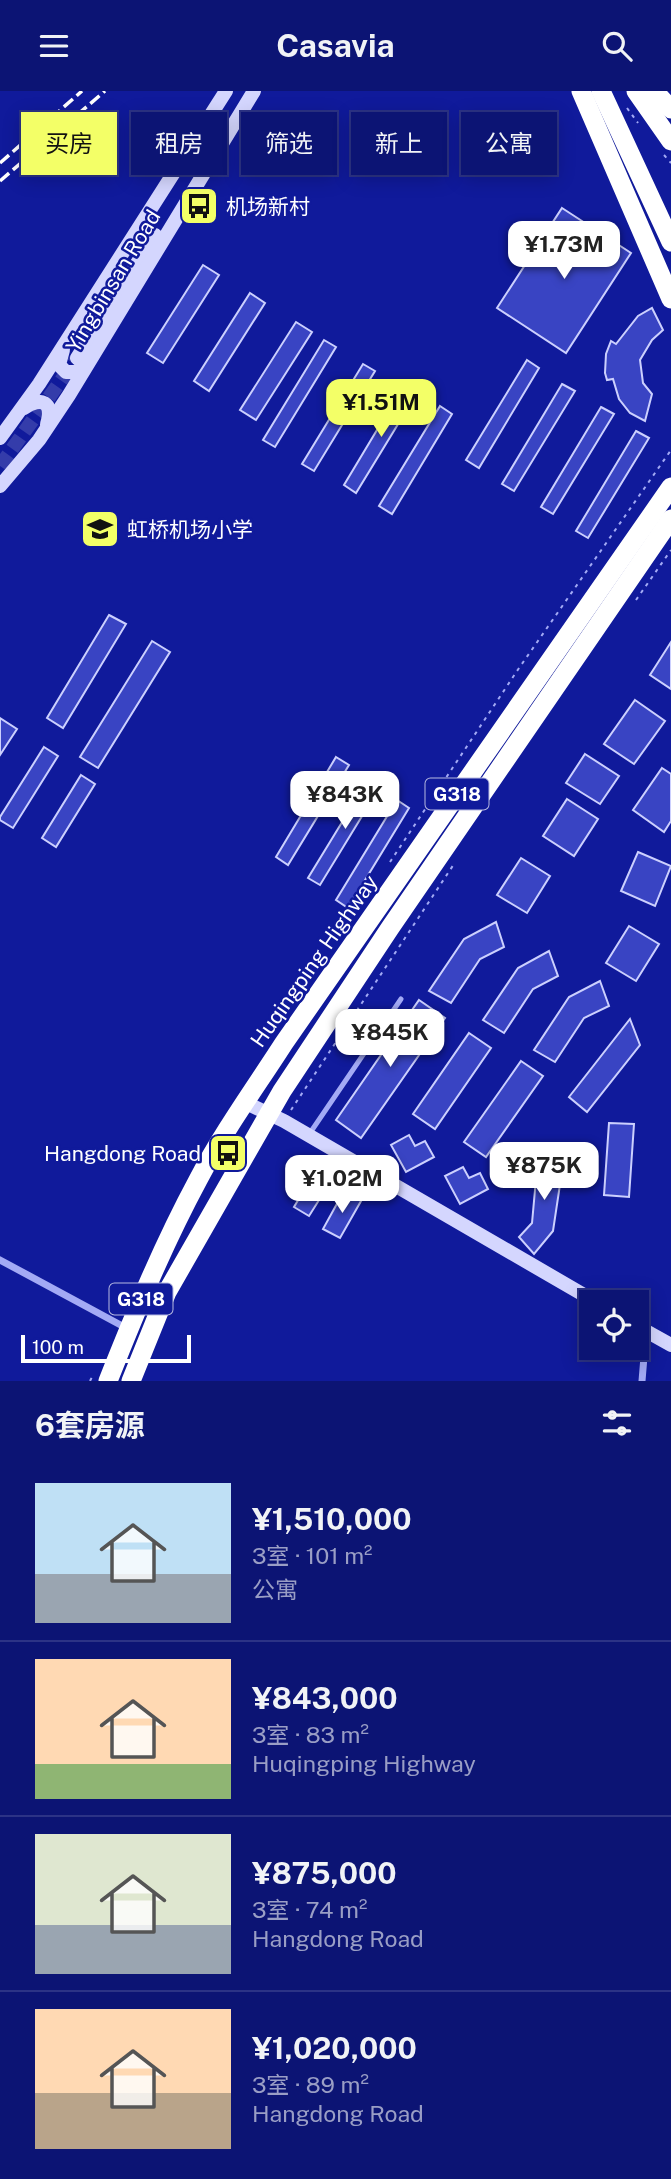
<!DOCTYPE html>
<html lang="zh">
<head>
<meta charset="utf-8">
<style>
  :root { --surface:#0c1474; --page:#151d79; --text:#f1f3f6; --muted:#9a9ec5; --line:#2c3386; --accent:#f3ff67 }
  body { margin:0; font-family:"Public Sans","Noto Sans SC",sans-serif; background:var(--page); color:var(--text); height:100vh; display:flex; flex-direction:column; font-size:26px; white-space:nowrap }
  * { box-sizing:border-box; margin:0 }
  p { font-size:23px; color:var(--muted) }
  .icon { flex:none; width:38px; height:38px; fill:none; stroke:currentColor; stroke-width:2; stroke-linecap:round; stroke-linejoin:round }
  .map { position:relative; height:1290px; overflow:hidden }
  .details { display:flex; flex-direction:column; background:var(--surface); flex:1 }
  .details>* { flex:none }
  .hud { position:absolute; left:21px; top:21px; width:630px; height:63px; display:flex; gap:14px }
  .buttons { position:absolute; left:579px; top:1199px; display:grid; gap:14px }
  .buttons a { display:grid; place-items:center; width:70px; height:70px; border-radius:0px; background:var(--surface); box-shadow:0 4px 18px #0003,0 0 0 2px var(--line); font-size:35px }
  .scale { position:absolute; left:21px; bottom:18px; width:170px; box-sizing:border-box; padding-left:7px; border:4px solid #fff; border-top:0; font-size:19px; line-height:24px; white-space:nowrap; color:#fff; -webkit-text-stroke:5px #101a9b; paint-order:stroke }
  .price { position:absolute; translate:-50% -60px; padding:0 16px; border-radius:14px; background:#fff; color:#222; font-size:23px; line-height:46px; filter:drop-shadow(0 2px 4px #0008) }
  .price::after { content:''; position:absolute; left:50%; top:42px; width:21px; height:16px; margin-left:-10px; background:inherit; clip-path:polygon(0 0,100% 0,50% 100%) }
  .price.selected { background:var(--accent); color:#111 }
  ul { padding:0; list-style:none }
  li { display:flex; align-items:center; gap:21px; height:175px; padding:0 35px }
  li+li { border-top:2px solid var(--line) }
  li span { display:grid; place-items:center; flex:none; width:196px; height:140px; border-radius:0px; color:#555 }
  li>.icon { margin-inline-start:auto }
  span .icon { width:84px; height:84px; fill:#fffc; stroke-width:1 }
  li b { font-size:30px }
  h2 { display:flex; justify-content:space-between; align-items:center; height:84px; padding:0 35px; font-size:30px }
  .pill { padding:0 24px; border-radius:0px; background:var(--surface); box-shadow:0 4px 18px #0003,0 0 0 2px var(--line); font-size:24px; line-height:63px }
  .pill.selected { background:var(--accent); color:#111 }
  header { display:flex; justify-content:space-between; align-items:center; height:91px; padding:0 35px; background:var(--surface); font-size:32px; font-weight:700 }
  .map>svg:first-child { display:block }
</style>
</head>
<body>
<header><svg class="icon" aria-label="menu" viewBox="0 0 24 24"><path d="M4 6h16M4 12h16M4 18h16"/></svg>Casavia<svg class="icon" aria-label="search" viewBox="0 0 24 24"><circle cx="10" cy="10" r="6"/><path d="M15 15l6 6"/></svg></header>
<div class="map">
<svg width="671" height="1290" viewBox="0 0 671 1290">
  <rect width="100%" height="100%" fill="#101a9b"/>
  <!-- building -->
  <g fill="#3944c3" stroke="#ccd0fe" stroke-width="2">
    <path d="M562 117 631 162 566 262 497 217Z"/>
    <path d="M203 174 219 184 163 272 147 262Z"/>
    <path d="M250 202 265 212 209 300 194 290Z"/>
    <path d="M652 217 663 239 652 249 640 269 643 292 652 303 645 330 630 322 619 308 613 288 607 289 605 282 606 263 611 250 616 253 638 225Z"/>
    <path d="M296 231 312 241 256 329 240 319Z"/>
    <path d="M324 249 336 256 275 356 263 349Z"/>
    <path d="M527 269 539 277 479 377 466 369Z"/>
    <path d="M363 273 375 280 314 380 302 373Z"/>
    <path d="M562 293 575 300 514 400 502 393Z"/>
    <path d="M404 294 417 302 356 402 344 394Z"/>
    <path d="M440 315 452 323 392 423 379 415Z"/>
    <path d="M601 316 614 323 553 423 541 416Z"/>
    <path d="M636 340 649 347 588 447 576 440Z"/>
    <path d="M109 524 126 533 63 637 47 627Z"/>
    <path d="M152 550 170 561 98 677 80 666Z"/>
    <path d="M671 551V598L650 584Z"/>
    <path d="M635 609 665 630 634 673 604 653Z"/>
    <path d="M0 627 17 638 0 664Z"/>
    <path d="M44 656 58 665 13 737 0 729V726Z"/>
    <path d="M585 663 619 685 600 713 566 692Z"/>
    <path d="M336 666 349 674 288 774 276 766Z"/>
    <path d="M662 677 671 683V730L664 741 633 719Z"/>
    <path d="M81 684 95 693 56 756 42 747Z"/>
    <path d="M369 687 381 694 320 794 308 787Z"/>
    <path d="M567 708 598 728 574 765 543 745Z"/>
    <path d="M397 709 409 717 348 817 336 809Z"/>
    <path d="M638 761 671 775 655 815 621 800Z"/>
    <path d="M521 767 550 785 527 822 497 804Z"/>
    <path d="M496 831 504 856 480 868 451 912 429 900 464 848Z"/>
    <path d="M629 835 659 853 636 890 606 872Z"/>
    <path d="M549 860 558 885 533 898 504 942 483 929 518 877Z"/>
    <path d="M600 890 609 915 584 927 555 971 534 959 569 906Z"/>
    <path d="M419 909 445 927 361 1047 336 1029Z"/>
    <path d="M630 928 640 954 587 1021 569 1006Z"/>
    <path d="M469 942 491 957 435 1038 413 1023Z"/>
    <path d="M521 970 543 985 486 1066 464 1051Z"/>
    <path d="M609 1032 634 1033 629 1106 604 1104Z"/>
    <path d="M409 1044 415 1055 425 1050 434 1066 406 1081 391 1054Z"/>
    <path d="M538 1066 564 1067 553 1140 534 1163 519 1146 532 1132Z"/>
    <path d="M463 1076 469 1087 480 1082 488 1098 460 1113 445 1085Z"/>
    <path d="M315 1081 331 1090 309 1125 294 1116Z"/>
    <path d="M344 1100 361 1110 340 1147 323 1138Z"/>
  </g>
  <g fill="none" stroke-linecap="round" stroke-linejoin="round">
    <!-- secondary-tunnel -->
    <path stroke="#343caa" stroke-width="14" stroke-dasharray="14 7" stroke-linecap="butt" d="M0 375 77 267"/>
    <!-- path -->
    <g stroke="#a3aaf5" stroke-width="2" stroke-dasharray="3.5 5" stroke-linecap="butt">
      <path d="M627 17 638 32"/>
      <path d="M664 64 671 72"/>
      <path d="M636 509 671 459"/>
      <path d="M390 771 517 580 671 359"/>
      <path d="M291 1019 454 773"/>
      <path d="M90 1290 93 1284"/>
    </g>
    <!-- lane -->
    <path stroke="#a3aaf5" stroke-width="5" d="M310 1042 401 908"/>
    <!-- street -->
    <g stroke="#a3aaf5" stroke-width="7">
      <path d="M0 1169 128 1238"/>
      <path d="M642 1290 646 1241"/>
    </g>
    <!-- secondary -->
    <g stroke="#d4d6fe" stroke-width="14">
      <path d="M63 259 59 274 66 281H76L87 272"/>
      <path d="M77 267 155 144"/>
      <path d="M24 317C41 305 54 311 47 333"/>
      <path d="M0 347 39 293 226 0"/>
      <path d="M0 395 39 349 69 304 254 0"/>
      <path d="M246 1012 284 1030 596 1211"/>
      <path d="M637 1235 671 1254"/>
    </g>
    <!-- highway -->
    <g stroke="#fff" stroke-width="19">
      <path d="M581 0 671 208"/>
      <path d="M601 0 671 151"/>
      <path d="M636 0 671 50"/>
      <path d="M654 0 671 18"/>
      <path d="M108 1290C135 1222 163 1154 198 1089 223 1041 255 997 284 952L671 396"/>
      <path d="M131 1290 167 1201 282 1000 390 837 671 428"/>
    </g>
    <!-- rail -->
    <g stroke="#fff" stroke-width="3.5" stroke-dasharray="12 5" stroke-linecap="butt">
      <path d="M0 72 82 0"/>
      <path d="M0 90 105 0"/>
    </g>
  </g>
  <!-- icons -->
  <defs>
    <symbol id="bus-square" viewBox="-11 -11 22 22"><rect x="-9" y="-9" width="18" height="18" rx="4" fill="#f3ff67" stroke="#101a9b"/><path d="M-5-6H5V4H4V6H2V4H-2V6H-4V4H-5ZM-3.5-4V0h7V-4ZM-3.5 1.2v1.5H-2V1.2ZM2 1.2v1.5H3.5V1.2Z" fill="#111"/></symbol>
    <symbol id="school-square" viewBox="-11 -11 22 22"><rect x="-9" y="-9" width="18" height="18" rx="4" fill="#f3ff67" stroke="#101a9b"/><path d="M0-5L7-2L0 1L-7-2ZM-4 1L0 2.5L4 1V4Q0 6-4 4Z" fill="#111"/></symbol>
  </defs>
  <g fill-rule="evenodd">
    <use href="#bus-square" x="177" y="93" width="44" height="44"/>
    <use href="#school-square" x="78" y="416" width="44" height="44"/>
    <use href="#bus-square" x="206" y="1040" width="44" height="44"/>
  </g>
  <g text-anchor="middle" dominant-baseline="central" stroke-width="5" stroke-linejoin="round" paint-order="stroke">
    <!-- shield labels -->
    <g fill="#101a9b" stroke="#b7bae1" stroke-width="2">
      <rect x="425.5" y="687.5" width="63" height="31" rx="5"/>
      <rect x="109.5" y="1192.5" width="63" height="31" rx="5"/>
    </g>
    <g font-size="19" font-weight="bold" fill="#fff">
      <text x="457" y="703">G318</text>
      <text x="141" y="1208">G318</text>
    </g>
    <!-- poi labels -->
    <g font-size="21" fill="#fff" stroke="#101a9b" text-anchor="start">
      <text x="226" y="115">机场新村</text>
      <text x="127" y="438">虹桥机场小学</text>
      <text x="201" y="1062" text-anchor="end">Hangdong Road</text>
    </g>
    <!-- street labels -->
    <g font-size="21" fill="#fff" stroke="#101a9b">
      <text transform="translate(113 190) rotate(-59)">Yingbinsan Road</text>
      <text transform="translate(314 870) rotate(-55)">Huqingping Highway</text>
    </g>
  </g>
</svg>
<div class="buttons">
<a><svg class="icon" aria-label="locate" viewBox="0 0 24 24"><circle cx="12" cy="12" r="6"/><path d="M12 2v4M12 18v4M2 12h4M18 12h4"/></svg></a>
</div>
<div class="scale">100 m</div>
<b class="price" style="left:564px;top:190px">¥1.73M</b>
<b class="price selected" style="left:381px;top:348px">¥1.51M</b>
<b class="price" style="left:345px;top:740px">¥843K</b>
<b class="price" style="left:390px;top:978px">¥845K</b>
<b class="price" style="left:544px;top:1111px">¥875K</b>
<b class="price" style="left:342px;top:1124px">¥1.02M</b>
<div class="hud">
<a class="pill selected">买房</a>
<a class="pill">租房</a>
<a class="pill">筛选</a>
<a class="pill">新上</a>
<a class="pill">公寓</a>
</div>
</div>
<section class="details">
<h2>6套房源<svg class="icon" aria-label="filters" viewBox="0 0 24 24"><path d="M4 7h16M4 17h16"/><circle cx="9" cy="7" r="2"/><circle cx="15" cy="17" r="2"/></svg></h2>
<ul>
<li><span style="background:linear-gradient(#bfe0f5 65%,#9aa5b1 0)"><svg class="icon" aria-label="home" viewBox="0 0 24 24"><path d="M3 11l9-7 9 7M6 9v11h12V9"/></svg></span><div><b>¥1,510,000</b><p>3室 · 101 m²</p><p>公寓</p></div></li>
<li><span style="background:linear-gradient(#ffd9b3 75%,#8fb573 0)"><svg class="icon" aria-label="home" viewBox="0 0 24 24"><path d="M3 11l9-7 9 7M6 9v11h12V9"/></svg></span><div><b>¥843,000</b><p>3室 · 83 m²</p><p>Huqingping Highway</p></div></li>
<li><span style="background:linear-gradient(#dfe7d0 65%,#9aa5b1 0)"><svg class="icon" aria-label="home" viewBox="0 0 24 24"><path d="M3 11l9-7 9 7M6 9v11h12V9"/></svg></span><div><b>¥875,000</b><p>3室 · 74 m²</p><p>Hangdong Road</p></div></li>
<li><span style="background:linear-gradient(#ffd9b3 60%,#b9a48a 0)"><svg class="icon" aria-label="home" viewBox="0 0 24 24"><path d="M3 11l9-7 9 7M6 9v11h12V9"/></svg></span><div><b>¥1,020,000</b><p>3室 · 89 m²</p><p>Hangdong Road</p></div></li>
</ul>
</section>
</body>
</html>
